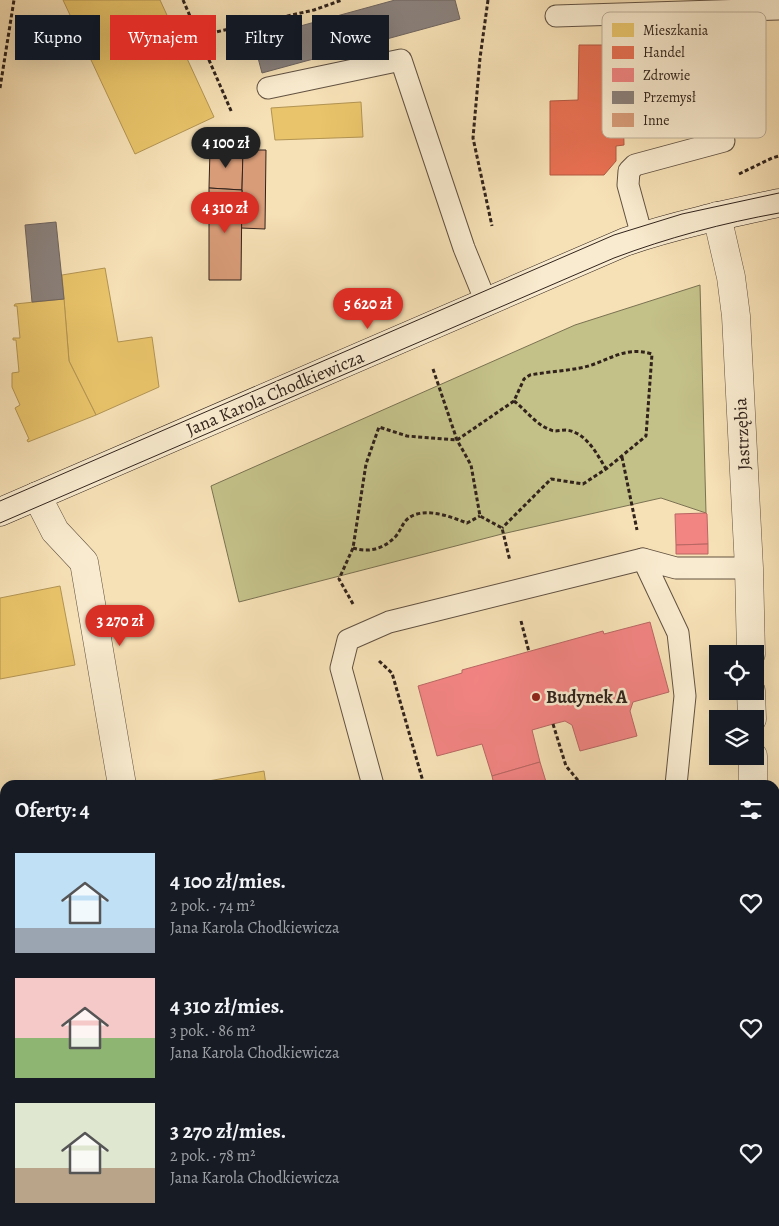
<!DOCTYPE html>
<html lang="pl">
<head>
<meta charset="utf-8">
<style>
  :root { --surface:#171b24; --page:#20242c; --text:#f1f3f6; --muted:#9ea1a6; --accent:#d93025 }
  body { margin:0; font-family:Alegreya,serif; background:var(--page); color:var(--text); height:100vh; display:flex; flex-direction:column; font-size:19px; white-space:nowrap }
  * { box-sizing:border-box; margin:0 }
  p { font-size:16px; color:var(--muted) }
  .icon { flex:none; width:28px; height:28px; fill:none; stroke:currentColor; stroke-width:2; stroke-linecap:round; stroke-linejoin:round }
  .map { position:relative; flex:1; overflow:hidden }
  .sheet { position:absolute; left:0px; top:780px; width:780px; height:446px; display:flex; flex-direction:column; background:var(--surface); border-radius:15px 15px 0 0; box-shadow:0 5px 20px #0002 }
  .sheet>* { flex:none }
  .top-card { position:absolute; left:15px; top:15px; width:500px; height:45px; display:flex; gap:10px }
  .tools { position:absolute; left:709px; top:645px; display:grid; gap:10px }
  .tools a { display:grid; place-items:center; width:55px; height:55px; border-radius:0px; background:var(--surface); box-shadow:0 5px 20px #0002; font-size:25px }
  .price { position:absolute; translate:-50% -42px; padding:0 11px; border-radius:18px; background:var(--accent); color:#fff; font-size:16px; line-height:32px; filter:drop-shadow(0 1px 2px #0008) }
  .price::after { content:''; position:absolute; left:50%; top:30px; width:15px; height:11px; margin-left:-8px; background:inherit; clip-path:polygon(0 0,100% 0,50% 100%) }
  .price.active { background:#222; color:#fff }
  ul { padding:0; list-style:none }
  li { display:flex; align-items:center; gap:15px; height:125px; padding:0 15px }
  li span { display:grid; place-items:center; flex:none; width:140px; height:100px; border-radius:0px; color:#555 }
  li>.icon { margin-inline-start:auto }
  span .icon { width:60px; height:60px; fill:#fffc; stroke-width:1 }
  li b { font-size:21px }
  h2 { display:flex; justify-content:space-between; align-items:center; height:60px; padding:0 15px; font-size:21px }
  .chip { padding:0 18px; border-radius:0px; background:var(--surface); box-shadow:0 5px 20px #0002; font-size:18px; line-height:45px }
  .chip.active { background:var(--accent); color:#fff }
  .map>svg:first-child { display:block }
</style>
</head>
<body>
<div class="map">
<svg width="779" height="1226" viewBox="0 0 779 1226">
  <rect width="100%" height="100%" fill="#f6e0b5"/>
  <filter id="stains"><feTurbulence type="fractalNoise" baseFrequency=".004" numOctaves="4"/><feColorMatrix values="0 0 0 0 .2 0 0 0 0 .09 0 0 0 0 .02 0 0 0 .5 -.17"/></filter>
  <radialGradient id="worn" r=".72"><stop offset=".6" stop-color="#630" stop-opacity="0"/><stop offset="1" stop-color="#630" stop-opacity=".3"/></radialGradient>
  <!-- green -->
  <path fill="#c3c088" stroke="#7a7252" d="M700 285 706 513 661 498 502 534 239 602 211 486 575 325Z"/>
  <!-- homes -->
  <g fill="#e9c46a" stroke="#b29453">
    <path d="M63 0H160L214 117 135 154Z"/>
    <path d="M361 102 363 137 275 140 271 108Z"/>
    <path d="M105 268 118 342 152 337 159 387 96 415 69 361 62 275Z"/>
    <path d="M64 299 69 361 96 415 28 442 27 440 29 439 15 408 20 405 12 387V373L19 372 16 340H13V338H20L17 306H14L15 304Z"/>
    <path d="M60 586 75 665 0 679V598Z"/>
    <path d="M264 771 266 785H186Z"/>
    <path d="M5 816V873L0 847V817Z"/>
    <path d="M65 1221H180L181 1226H66Z"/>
  </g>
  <!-- shops -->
  <path fill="#e76f51" stroke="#b05841" d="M579 45H739V115L639 117V102H623L624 145 616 146V161L604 175H550V101L578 100Z"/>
  <!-- health -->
  <g fill="#f28482" stroke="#b86763">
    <path d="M706 513 707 514 708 544 676 545 675 514Z"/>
    <path d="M708 544V554H676V545Z"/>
    <path d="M650 622 669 692 633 702 630 711 637 736 580 751 572 725 565 721 553 724 532 730 540 762 492 776 482 744 437 756 418 686 462 673V670L603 631 604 634Z"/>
    <path d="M540 762 547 785H494L492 776Z"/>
    <path d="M295 1221H695V1226H296Z"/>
  </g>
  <!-- industry -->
  <g fill="#8a817c" stroke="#6f655f">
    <path d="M395 0H455L460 19 262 73 253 39Z"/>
    <path d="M56 222 64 299 32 302 25 225Z"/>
  </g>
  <!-- building -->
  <g fill="#d89c78" stroke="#31231c">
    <path d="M210 149 243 150 242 190 209 188Z"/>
    <path d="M243 150H266L265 229 241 228Z"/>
    <path d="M209 188 242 190 241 280H209Z"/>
  </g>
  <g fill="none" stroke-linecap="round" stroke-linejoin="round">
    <defs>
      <g id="lane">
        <path d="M556 16 779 9"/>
        <path d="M268 88 401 60 464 248 486 302"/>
        <path d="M642 236 628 185 629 171 635 165 724 141"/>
        <path d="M373 785 341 668 348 640 389 622 643 559"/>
        <path d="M676 785 685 696 678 633 643 559 676 568H749"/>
        <path d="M251 1221 252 1226"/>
        <path d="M678 1221V1226"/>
      </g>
      <g id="street">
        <path d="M717 216 731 277 736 316 749 568 751 654"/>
        <path d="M37 496 55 531 84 562 122 785"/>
        <path d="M751 691 752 719"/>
        <path d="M753 756V785"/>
        <path d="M196 1221 197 1226"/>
        <path d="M761 1221 762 1226"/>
      </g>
      <path id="secondary" d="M0 512 625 242C675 225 727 214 779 203"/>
    </defs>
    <!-- lane casing -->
    <use href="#lane" stroke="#625242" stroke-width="23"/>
    <!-- street casing -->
    <use href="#street" stroke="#625242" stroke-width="29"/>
    <!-- secondary casing -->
    <use href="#secondary" stroke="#31231c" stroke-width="29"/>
    <!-- path -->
    <g stroke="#31231c" stroke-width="3" stroke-dasharray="4 2.5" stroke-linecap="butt">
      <path d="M183 0 232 113"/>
      <path d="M488 0 480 58 473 138 492 226"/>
      <path d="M198 36 314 10 342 0"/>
      <path d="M0 88 14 0"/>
      <path d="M739 174 772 158 779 156"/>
      <path d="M433 369 457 440 471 465 480 516 502 528 510 561"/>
      <path d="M514 401C526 410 536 425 551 430 555 432 561 430 566 430 586 432 597 454 606 469"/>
      <path d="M622 457 637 530"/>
      <path d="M353 548C369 553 384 549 396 536 403 527 403 518 417 514 434 510 451 517 467 523L480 516"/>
      <path d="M353 604 339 579 353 548 366 464 379 427 407 436 457 440 514 401 524 379 530 375C546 372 564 371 580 368 607 363 623 345 652 354L646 436 606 469 583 484 551 479 502 528"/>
      <path d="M521 621 529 652"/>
      <path d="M379 661 392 673 424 785"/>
      <path d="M553 724 566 766 582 785"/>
      <path d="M628 785V782H646"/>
    </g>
    <!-- lane -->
    <use href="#lane" stroke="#f9ebcf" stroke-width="21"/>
    <!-- street -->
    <use href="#street" stroke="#f9ebcf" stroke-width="28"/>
    <!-- secondary -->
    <use href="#secondary" stroke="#f9ebcf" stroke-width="28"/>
    <!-- tram -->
    <g stroke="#31231c" stroke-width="1">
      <path d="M0 501 614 235 682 214 779 193"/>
      <path d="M0 523 614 258C667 238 723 223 779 213"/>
    </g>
  </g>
  <!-- markers -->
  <circle fill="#8f2418" stroke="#f9ebcf" stroke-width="2" cx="536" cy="697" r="5"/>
  <g text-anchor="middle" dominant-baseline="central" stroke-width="5" stroke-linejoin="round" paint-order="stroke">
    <!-- street labels -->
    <g font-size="18" fill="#31231c" stroke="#f9ebcf">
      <text transform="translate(275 393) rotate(-23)">Jana Karola Chodkiewicza</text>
      <text transform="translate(742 434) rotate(-93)">Jastrzębia</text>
    </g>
    <!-- poi labels -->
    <g font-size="18" font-weight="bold" fill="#31231c" stroke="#f9ebcf" text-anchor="start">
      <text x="546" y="697">Budynek A</text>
    </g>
  </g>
  <!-- legend -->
  <rect x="602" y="12" width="164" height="126" rx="8" fill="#f9ebcf" stroke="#bdaf99" stroke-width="1"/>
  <rect x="612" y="23" width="22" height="14" fill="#e9c46a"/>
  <rect x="612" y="46" width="22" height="13" fill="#e76f51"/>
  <rect x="612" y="68" width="22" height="14" fill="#f28482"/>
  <rect x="612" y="91" width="22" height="13" fill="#8a817c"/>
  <rect x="612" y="113" width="22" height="14" fill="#d89c78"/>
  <g font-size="14" fill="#31231c">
    <text x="643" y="35">Mieszkania</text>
    <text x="643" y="57">Handel</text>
    <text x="643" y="80">Zdrowie</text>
    <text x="643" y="102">Przemysł</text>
    <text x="643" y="125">Inne</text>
  </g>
  <rect width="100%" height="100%" filter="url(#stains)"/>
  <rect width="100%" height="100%" fill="url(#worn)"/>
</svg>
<div class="tools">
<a><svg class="icon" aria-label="locate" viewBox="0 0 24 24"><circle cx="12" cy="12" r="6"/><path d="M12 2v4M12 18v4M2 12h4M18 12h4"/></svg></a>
<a><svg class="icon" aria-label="layers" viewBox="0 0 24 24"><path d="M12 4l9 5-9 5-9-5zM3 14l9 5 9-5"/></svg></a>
</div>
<b class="price active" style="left:226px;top:169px">4 100 zł</b>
<b class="price" style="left:225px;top:234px">4 310 zł</b>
<b class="price" style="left:368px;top:330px">5 620 zł</b>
<b class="price" style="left:120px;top:647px">3 270 zł</b>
<div class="top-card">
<a class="chip">Kupno</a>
<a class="chip active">Wynajem</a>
<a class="chip">Filtry</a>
<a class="chip">Nowe</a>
</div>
<section class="sheet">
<h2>Oferty: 4<svg class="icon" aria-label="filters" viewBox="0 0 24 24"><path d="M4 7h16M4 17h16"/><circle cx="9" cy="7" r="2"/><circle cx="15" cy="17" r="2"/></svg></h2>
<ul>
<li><span style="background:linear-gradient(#bfe0f5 75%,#9aa5b1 0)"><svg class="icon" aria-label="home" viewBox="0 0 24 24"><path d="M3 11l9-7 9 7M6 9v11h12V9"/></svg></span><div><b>4 100 zł/mies.</b><p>2 pok. · 74 m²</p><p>Jana Karola Chodkiewicza</p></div><svg class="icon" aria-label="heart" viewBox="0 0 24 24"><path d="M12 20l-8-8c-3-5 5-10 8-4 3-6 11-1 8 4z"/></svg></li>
<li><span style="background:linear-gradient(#f6c9c9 60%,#8fb573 0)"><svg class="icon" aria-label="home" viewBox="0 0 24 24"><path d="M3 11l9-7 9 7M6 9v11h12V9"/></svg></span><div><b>4 310 zł/mies.</b><p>3 pok. · 86 m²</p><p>Jana Karola Chodkiewicza</p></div><svg class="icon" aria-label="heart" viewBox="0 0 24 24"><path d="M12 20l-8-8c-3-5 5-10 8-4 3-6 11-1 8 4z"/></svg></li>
<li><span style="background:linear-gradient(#dfe7d0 65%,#b9a48a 0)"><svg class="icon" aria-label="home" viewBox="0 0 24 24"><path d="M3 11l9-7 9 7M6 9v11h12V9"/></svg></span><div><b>3 270 zł/mies.</b><p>2 pok. · 78 m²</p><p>Jana Karola Chodkiewicza</p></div><svg class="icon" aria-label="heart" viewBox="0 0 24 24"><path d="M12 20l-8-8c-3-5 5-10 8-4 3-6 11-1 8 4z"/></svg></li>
</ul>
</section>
</div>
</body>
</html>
